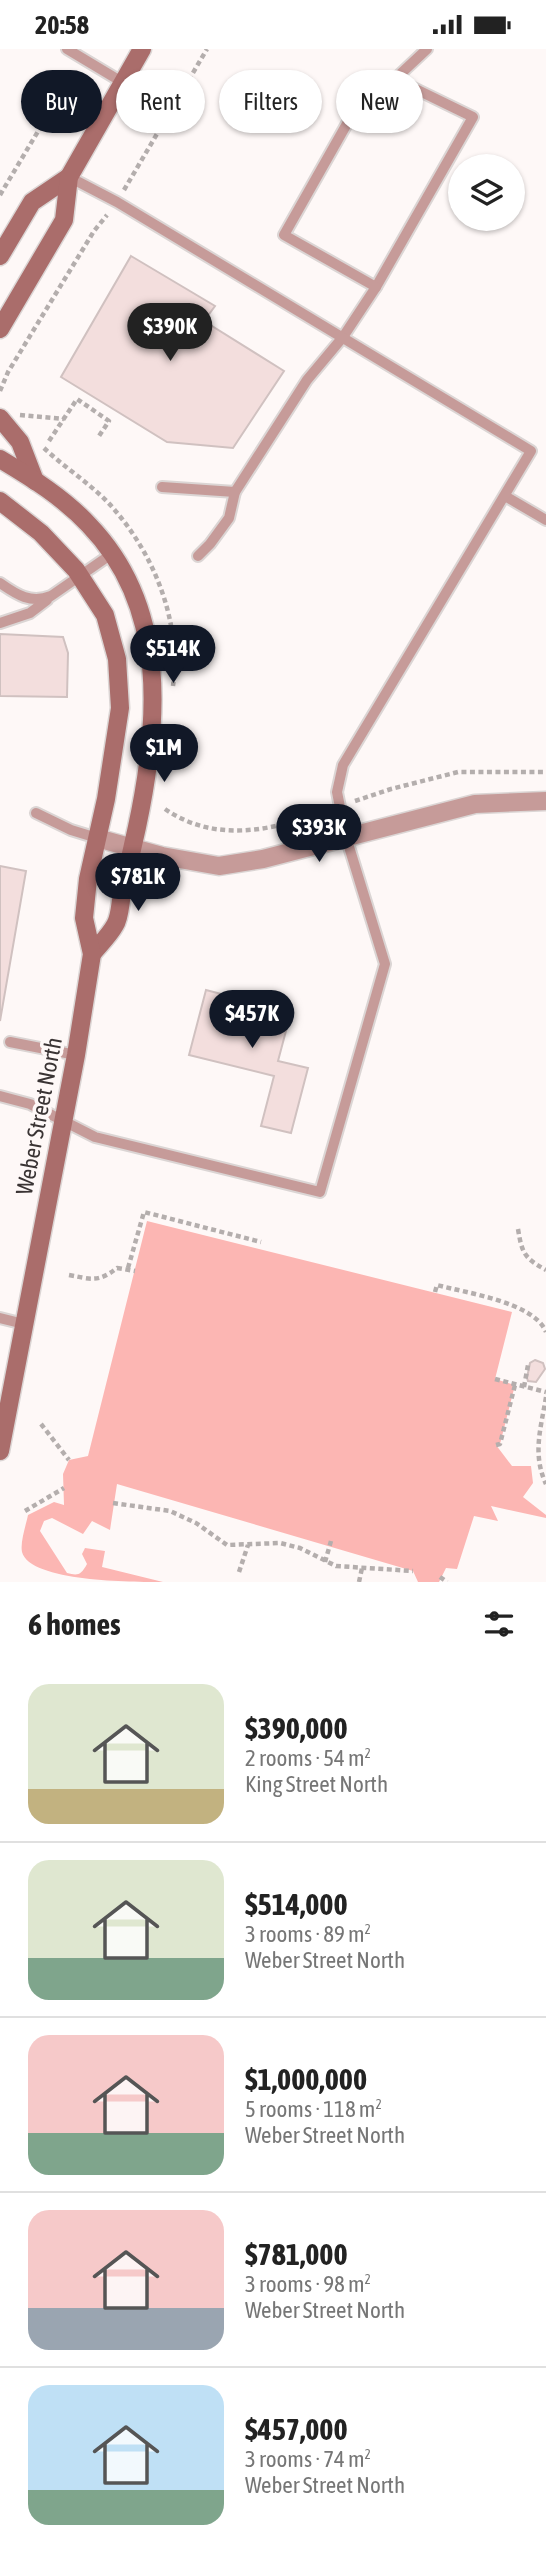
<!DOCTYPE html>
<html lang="en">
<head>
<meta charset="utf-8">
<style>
  :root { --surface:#fff; --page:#f2f2f2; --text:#222; --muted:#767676; --line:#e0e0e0; --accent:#111827 }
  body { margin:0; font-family:"Asap Condensed",sans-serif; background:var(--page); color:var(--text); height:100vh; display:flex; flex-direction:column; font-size:26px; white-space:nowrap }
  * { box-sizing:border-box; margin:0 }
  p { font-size:23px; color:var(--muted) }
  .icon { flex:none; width:38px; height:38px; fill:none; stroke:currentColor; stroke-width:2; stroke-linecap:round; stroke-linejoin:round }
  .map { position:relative; height:1533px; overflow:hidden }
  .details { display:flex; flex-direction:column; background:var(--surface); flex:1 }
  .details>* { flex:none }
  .banner { position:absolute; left:21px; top:21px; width:504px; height:63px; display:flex; gap:14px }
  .fabs { position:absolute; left:448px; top:105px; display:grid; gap:14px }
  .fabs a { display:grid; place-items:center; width:77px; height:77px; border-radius:50%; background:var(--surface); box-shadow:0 2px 5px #0004; font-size:35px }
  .price { position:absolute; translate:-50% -60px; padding:0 16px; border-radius:24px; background:var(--accent); color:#fff; font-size:23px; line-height:46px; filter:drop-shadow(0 2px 4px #0008) }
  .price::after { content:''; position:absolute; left:50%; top:42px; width:21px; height:16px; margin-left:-10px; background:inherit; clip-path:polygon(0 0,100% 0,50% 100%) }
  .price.current { background:#222; color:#fff }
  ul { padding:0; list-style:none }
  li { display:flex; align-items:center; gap:21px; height:175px; padding:0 28px }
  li+li { border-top:2px solid var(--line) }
  li span { display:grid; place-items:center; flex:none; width:196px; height:140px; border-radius:21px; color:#555 }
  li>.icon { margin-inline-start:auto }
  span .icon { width:84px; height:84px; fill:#fffc; stroke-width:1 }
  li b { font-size:30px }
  h2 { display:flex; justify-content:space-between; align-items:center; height:84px; padding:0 28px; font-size:30px }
  .pill { padding:0 24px; border-radius:32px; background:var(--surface); box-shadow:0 2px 5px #0004; font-size:24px; line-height:63px }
  .pill.current { background:var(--accent); color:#fff }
  .status { display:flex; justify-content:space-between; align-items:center; height:49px; padding:0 35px; background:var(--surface); direction:ltr }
  .status svg { height:19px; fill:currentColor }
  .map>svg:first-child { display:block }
</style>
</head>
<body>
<div class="status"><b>20:58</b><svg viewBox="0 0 49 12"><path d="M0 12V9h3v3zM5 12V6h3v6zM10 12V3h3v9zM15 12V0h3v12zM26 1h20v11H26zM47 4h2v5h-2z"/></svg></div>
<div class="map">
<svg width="546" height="1533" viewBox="0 0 546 1533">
  <rect width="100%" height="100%" fill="#fef8f7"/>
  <!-- green -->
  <path fill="#fcb6b3" d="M147 1172 512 1263 495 1330 515 1336 500 1395 496 1396 512 1417H531L533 1434 523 1448 546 1466V1469L491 1457 498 1472 474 1467 457 1520 446 1519 439 1533H418L413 1522 117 1435 110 1481 92 1472 83 1485 52 1469 44 1472 40 1482 67 1524C78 1527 81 1526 87 1515L82 1505 85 1499 105 1502 102 1518 163 1533C133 1533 30 1533 22 1503 20 1493 26 1476 28 1466L54 1453 64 1456 63 1425 69 1411 88 1407Z"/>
  <!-- building -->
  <g fill="#f3dedd" stroke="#d0c1c0" stroke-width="2">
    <path d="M131 207 215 257 204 272 284 322 233 399 167 393 61 328Z"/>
    <path d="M0 585 63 588 68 604 67 648 0 647Z"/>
    <path d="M0 817 26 822 0 972Z"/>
    <path d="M206 941 291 963 278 1012 308 1019 291 1084 261 1077 274 1027 189 1006Z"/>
    <path d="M535 1311 543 1314 545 1320 536 1333 528 1332 527 1329 530 1314Z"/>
  </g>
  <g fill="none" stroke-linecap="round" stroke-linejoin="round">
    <defs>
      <g id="lane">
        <path d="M67 0 122 33"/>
        <path d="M376 238 473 68 395 30"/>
        <path d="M162 438 235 443"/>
        <path d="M505 447 546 471"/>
        <path d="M198 507 210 495 229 469 235 443 307 331 343 288 376 238 284 186 370 34 395 30 427 0"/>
        <path d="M0 534C17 546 31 555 51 547L113 504"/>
        <path d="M0 574 30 564 47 551"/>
        <path d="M36 764 71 781 97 789"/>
        <path d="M10 993 76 1006"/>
        <path d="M0 1047 30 1055 95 1088 320 1143 385 915 346 788 337 743 343 716 531 402 117 153 69 128"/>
        <path d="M0 1269 24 1275"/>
      </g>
      <path id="street" d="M97 789 162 807 219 817 263 810 475 755 546 752"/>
      <g id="secondary">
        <path d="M0 207 32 153 69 128"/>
        <path d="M0 280 64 171 69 128 142 0"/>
        <path d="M0 369 20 393 35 432"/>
        <path d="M0 410C32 429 64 449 89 476 169 559 159 675 137 778 132 800 127 823 122 845 120 855 120 868 115 876 109 887 99 896 92 905"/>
        <path d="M0 452 41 484 76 521 105 566 117 610 120 659 106 750 88 830 84 869 92 905 76 1006 0 1402"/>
      </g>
    </defs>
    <!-- lane casing -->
    <use href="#lane" stroke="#dbd5d4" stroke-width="14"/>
    <!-- street casing -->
    <use href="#street" stroke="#dbd5d4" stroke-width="21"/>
    <!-- secondary casing -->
    <use href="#secondary" stroke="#dbd5d4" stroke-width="21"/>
    <!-- path -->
    <g stroke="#b4aead" stroke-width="4.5" stroke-dasharray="5 3.5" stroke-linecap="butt">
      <path d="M124 141 207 0"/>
      <path d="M0 146 74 22"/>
      <path d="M0 342 8 323 94 182 107 166"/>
      <path d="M20 366 64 370"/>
      <path d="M49 392 77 350 109 372 99 387"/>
      <path d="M44 399C66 420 93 436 113 459 155 507 181 573 173 637"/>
      <path d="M355 752 391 740 458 723H546"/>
      <path d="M165 760C216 795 273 781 327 762"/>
      <path d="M518 1180C522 1204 524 1209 546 1221"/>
      <path d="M128 1219 144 1163 261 1193"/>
      <path d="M69 1226C91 1230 98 1234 117 1219L135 1222"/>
      <path d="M435 1243 437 1236C466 1244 534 1253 546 1283"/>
      <path d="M495 1330 546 1343"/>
      <path d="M524 1338 528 1316"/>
      <path d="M546 1348C541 1379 532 1405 546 1435"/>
      <path d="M41 1375 69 1411"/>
      <path d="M496 1396 500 1395 515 1336"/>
      <path d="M113 1454 170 1462 196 1474 227 1496 280 1494 300 1499 336 1517 413 1522"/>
      <path d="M25 1462 64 1439"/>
      <path d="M325 1513 331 1492"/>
      <path d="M239 1523 248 1496"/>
      <path d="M440 1528 447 1533"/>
      <path d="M359 1533 362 1519"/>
    </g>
    <!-- lane -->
    <use href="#lane" stroke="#c69b99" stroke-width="10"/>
    <!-- street -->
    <use href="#street" stroke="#c69b99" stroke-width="18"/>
    <!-- secondary -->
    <use href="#secondary" stroke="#aa6d6b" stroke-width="18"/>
  </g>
  <g text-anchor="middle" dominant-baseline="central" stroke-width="7" stroke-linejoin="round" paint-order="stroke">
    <!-- street labels -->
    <g font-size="23" fill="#3a3434" stroke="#fef8f7">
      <text transform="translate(39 1067) rotate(-79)">Weber Street North</text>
    </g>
  </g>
</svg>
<div class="fabs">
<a><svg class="icon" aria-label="layers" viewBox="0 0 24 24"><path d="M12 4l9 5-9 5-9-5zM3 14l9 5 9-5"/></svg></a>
</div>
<b class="price current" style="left:170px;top:314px">$390K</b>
<b class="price" style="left:173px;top:636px">$514K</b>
<b class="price" style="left:164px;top:735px">$1M</b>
<b class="price" style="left:319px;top:815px">$393K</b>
<b class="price" style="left:138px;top:864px">$781K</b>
<b class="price" style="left:252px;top:1001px">$457K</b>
<div class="banner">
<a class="pill current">Buy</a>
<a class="pill">Rent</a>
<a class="pill">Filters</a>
<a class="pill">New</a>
</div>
</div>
<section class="details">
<h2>6 homes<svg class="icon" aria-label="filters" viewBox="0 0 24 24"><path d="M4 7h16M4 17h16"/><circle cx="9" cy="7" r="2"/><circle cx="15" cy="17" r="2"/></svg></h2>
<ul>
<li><span style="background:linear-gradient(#dfe7d0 75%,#c2b280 0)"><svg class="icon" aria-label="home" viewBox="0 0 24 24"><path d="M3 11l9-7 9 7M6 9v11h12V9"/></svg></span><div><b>$390,000</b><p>2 rooms · 54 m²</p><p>King Street North</p></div></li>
<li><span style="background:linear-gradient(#dfe7d0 70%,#7fa58c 0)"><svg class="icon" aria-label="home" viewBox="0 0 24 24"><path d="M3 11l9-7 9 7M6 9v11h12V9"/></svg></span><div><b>$514,000</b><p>3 rooms · 89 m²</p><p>Weber Street North</p></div></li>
<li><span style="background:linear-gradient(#f6c9c9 70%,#7fa58c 0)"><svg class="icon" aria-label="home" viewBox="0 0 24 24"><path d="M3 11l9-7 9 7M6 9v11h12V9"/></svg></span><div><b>$1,000,000</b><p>5 rooms · 118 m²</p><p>Weber Street North</p></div></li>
<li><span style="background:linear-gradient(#f6c9c9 70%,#9aa5b1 0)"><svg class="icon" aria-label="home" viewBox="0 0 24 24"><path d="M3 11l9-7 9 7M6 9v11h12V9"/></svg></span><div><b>$781,000</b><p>3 rooms · 98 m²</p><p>Weber Street North</p></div></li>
<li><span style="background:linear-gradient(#bfe0f5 75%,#7fa58c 0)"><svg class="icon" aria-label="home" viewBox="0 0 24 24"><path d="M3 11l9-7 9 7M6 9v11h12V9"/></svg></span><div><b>$457,000</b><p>3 rooms · 74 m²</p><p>Weber Street North</p></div></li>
</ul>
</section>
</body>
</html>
